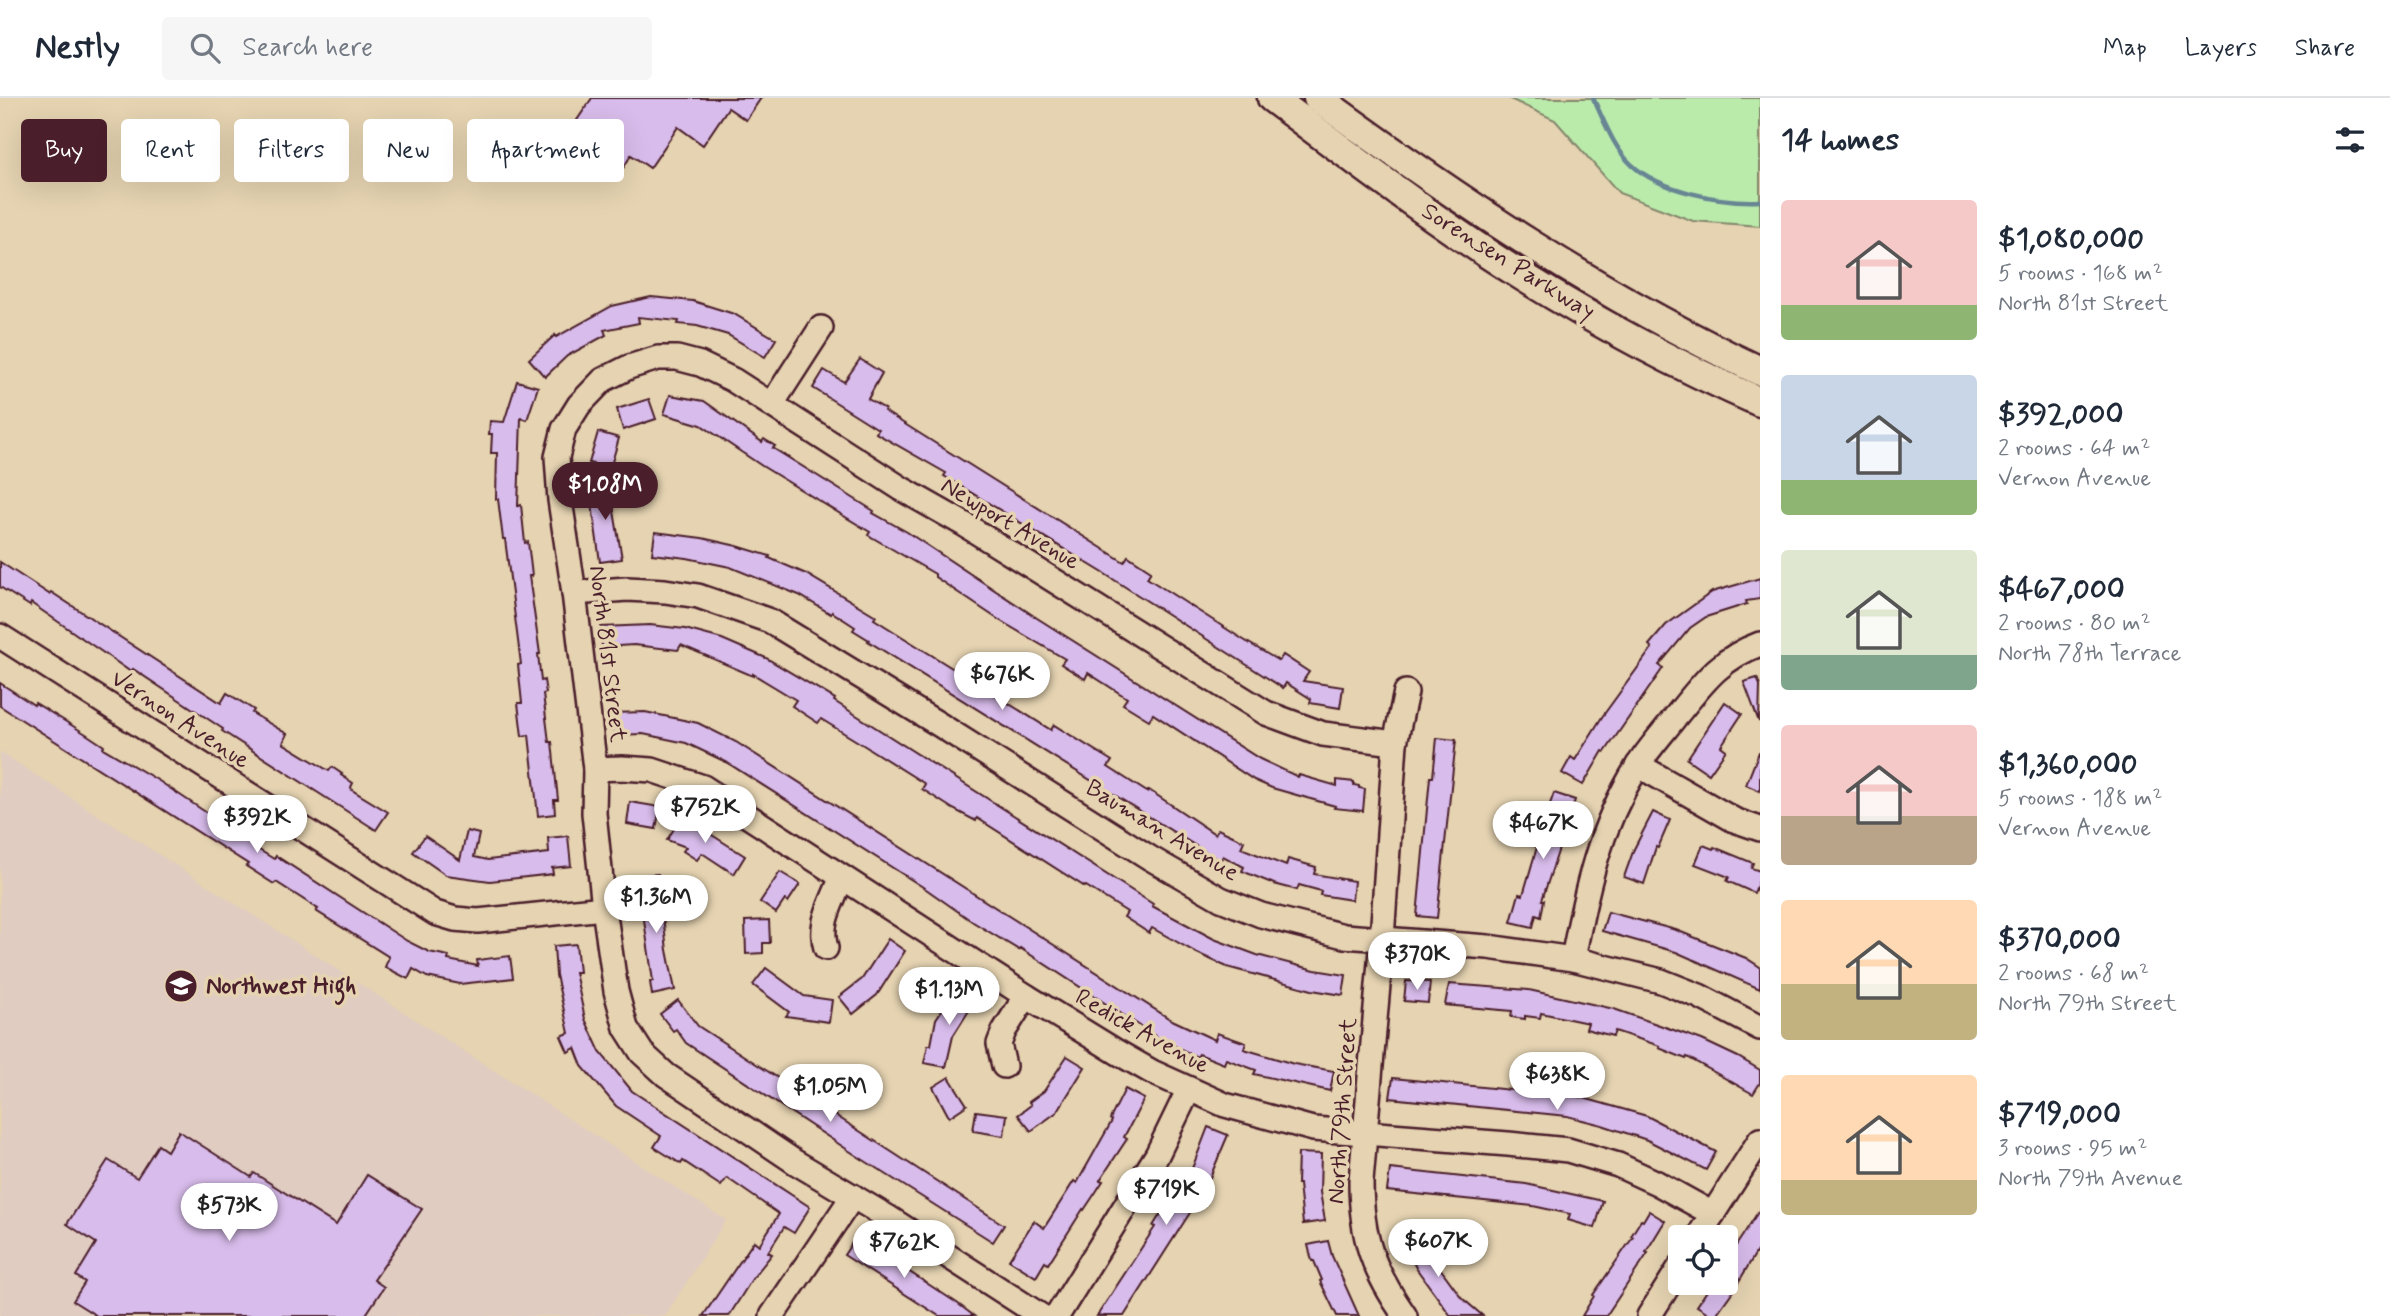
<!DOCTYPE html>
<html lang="en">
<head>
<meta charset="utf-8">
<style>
  :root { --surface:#fff; --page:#f6f6f7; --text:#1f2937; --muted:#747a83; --line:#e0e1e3; --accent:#4a1f2b }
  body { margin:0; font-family:Mynerve,sans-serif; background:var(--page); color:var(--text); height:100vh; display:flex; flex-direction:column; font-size:26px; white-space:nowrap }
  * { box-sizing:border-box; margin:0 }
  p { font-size:23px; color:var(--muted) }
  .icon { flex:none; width:38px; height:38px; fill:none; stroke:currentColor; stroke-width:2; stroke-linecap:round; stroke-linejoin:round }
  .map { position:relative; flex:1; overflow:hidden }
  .side { display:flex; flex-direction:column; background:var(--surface); width:630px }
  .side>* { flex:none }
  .top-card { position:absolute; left:21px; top:21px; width:665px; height:63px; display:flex; gap:14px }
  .buttons { position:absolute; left:1668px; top:1127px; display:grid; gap:14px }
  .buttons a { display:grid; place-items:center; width:70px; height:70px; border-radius:7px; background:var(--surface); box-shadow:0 7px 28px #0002; font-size:35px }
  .price { position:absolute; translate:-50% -60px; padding:0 16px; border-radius:24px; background:#fff; color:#222; font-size:23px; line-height:46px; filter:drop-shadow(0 2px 4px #0008) }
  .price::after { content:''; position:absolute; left:50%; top:42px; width:21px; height:16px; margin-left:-10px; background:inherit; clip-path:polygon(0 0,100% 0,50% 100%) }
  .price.selected { background:var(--accent); color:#fff }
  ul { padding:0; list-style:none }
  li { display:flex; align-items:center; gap:21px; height:175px; padding:0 21px }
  li span { display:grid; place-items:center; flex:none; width:196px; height:140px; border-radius:7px; color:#555 }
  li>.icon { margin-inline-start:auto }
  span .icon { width:84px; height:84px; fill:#fffc; stroke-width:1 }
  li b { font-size:30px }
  h2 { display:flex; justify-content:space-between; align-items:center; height:84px; padding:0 21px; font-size:30px }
  .pill { padding:0 24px; border-radius:7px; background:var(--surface); box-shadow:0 7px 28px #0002; font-size:24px; line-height:63px }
  .pill.selected { background:var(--accent); color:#fff }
  header { display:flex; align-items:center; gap:42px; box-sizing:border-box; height:98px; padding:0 35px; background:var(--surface); border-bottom:2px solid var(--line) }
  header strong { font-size:33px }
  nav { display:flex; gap:38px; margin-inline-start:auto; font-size:24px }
  .search { width:490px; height:63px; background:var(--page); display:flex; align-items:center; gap:18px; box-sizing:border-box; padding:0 24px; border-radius:7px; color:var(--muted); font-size:26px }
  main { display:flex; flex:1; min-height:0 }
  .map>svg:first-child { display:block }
</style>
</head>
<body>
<header>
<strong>Nestly</strong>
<div class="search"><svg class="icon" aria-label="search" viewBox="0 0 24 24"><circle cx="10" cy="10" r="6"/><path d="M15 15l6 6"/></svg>Search here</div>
<nav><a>Map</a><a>Layers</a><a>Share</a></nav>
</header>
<main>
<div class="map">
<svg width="1760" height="1218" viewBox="0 0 1760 1218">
  <rect width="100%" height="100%" fill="#e5d3b1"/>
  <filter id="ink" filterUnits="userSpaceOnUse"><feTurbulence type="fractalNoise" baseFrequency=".0143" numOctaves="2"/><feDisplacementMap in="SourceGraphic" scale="14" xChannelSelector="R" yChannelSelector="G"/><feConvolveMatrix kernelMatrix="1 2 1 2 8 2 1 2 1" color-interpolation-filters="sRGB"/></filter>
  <g filter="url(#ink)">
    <!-- built -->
    <path fill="#e1ccc2" d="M0 654 726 1122 665 1218H0Z"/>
    <!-- green -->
    <path fill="#baebab" stroke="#82856b" stroke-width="2" d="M1508 0H1760V128L1693 123 1619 95 1555 22Z"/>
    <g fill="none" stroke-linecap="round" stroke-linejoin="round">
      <!-- stream -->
      <path stroke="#678593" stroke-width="4.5" d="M1593 0C1604 22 1613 49 1631 66 1659 93 1722 105 1760 103"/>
    </g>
    <!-- building -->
    <g fill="#d8bceb" stroke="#4a1f2b" stroke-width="2">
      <path d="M592 0H761L746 22 728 10 703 47 678 29 650 70 631 57 624 69 607 57 601 65 565 40Z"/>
      <path d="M651 199 693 203 734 216 776 241 765 259 728 237 697 228 678 226 679 223 638 219 639 225 604 232 606 237 567 258 545 279 529 261 555 237 556 239 612 208Z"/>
      <path d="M860 261 882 275 868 301 885 311 884 313 1124 464 1128 458 1151 473 1147 480 1247 544 1279 563 1283 557 1309 574 1303 583 1343 589 1340 610 1310 605 1311 601 1286 585 1283 590 1105 476 944 378 946 375 876 335 878 331 813 290 824 272 844 284Z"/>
      <path d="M517 283 538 289 527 322 521 320 518 408 521 407 525 445 528 444 532 478H529L540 556H538L541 583 544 582 546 595 543 596 549 644H552L558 702H554L555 716 538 718 529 637 522 638 518 605H522L518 567 521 566 505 441H503L498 401H496L497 355H491L492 336H489L490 323 504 324Z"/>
      <path d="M670 297 704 303 762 344 764 341 775 348 773 350 874 413 873 415 907 434 1037 520 1260 661 1298 679 1299 677 1337 688V682L1354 684V687L1359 688V690L1365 691 1363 713 1334 710 1335 708 1272 690 1254 682 1153 616 1149 622 1123 606 1127 600 1088 575 1085 581 1061 566 1065 561 999 522 935 479V476L868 437 870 434 762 368 701 327 664 316Z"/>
      <path d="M649 301 656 321 623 332 617 311Z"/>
      <path d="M598 334 619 340 610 371 589 365Z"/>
      <path d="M609 383 622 461 600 464 589 385Z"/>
      <path d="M655 434 702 440 737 448 770 458 769 460 806 476 876 518 874 521 1051 632 1054 627 1112 663 1108 669 1147 694 1149 692 1215 736 1218 731 1233 738 1244 743 1241 750 1286 768 1288 761 1316 769 1314 776 1354 783 1352 802 1320 797 1321 793 1299 787 1297 792 1274 786 1242 773 1244 769 1223 758 1220 763 868 543 869 542 853 532 855 529 832 514 831 516 799 497 730 469 687 460 652 456Z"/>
      <path d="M0 464 49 496 51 494 221 605 227 595 254 612 252 615 287 636 283 645 329 673 332 669 342 676 341 677 353 685 351 689 352 692 388 714 376 732 222 633 223 631 133 571 131 574 105 556 31 505 30 508 0 489Z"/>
      <path d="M1760 480V501L1746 503 1747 506 1706 519 1690 530 1659 567 1663 570 1605 654 1603 653 1583 687 1562 675 1571 659 1575 662 1602 619 1652 550 1649 547 1666 527 1712 494Z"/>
      <path d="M650 527 685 531 722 541 766 560 835 601 834 603 1153 806 1152 808 1214 841 1257 857 1315 872 1346 877 1343 897 1312 892 1227 869 1197 855 1152 830 1149 835 1124 819 1127 814 1086 788 1085 789 977 720 976 723 953 711 922 691 925 686 860 645 821 621 818 625 792 608 796 602 753 576V578L681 547 678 552 634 547 602 549 601 529Z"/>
      <path d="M1757 580 1760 587 1759 624 1744 584Z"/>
      <path d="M0 585 34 607 35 605 86 636 104 648 103 650 159 683 252 745 251 747 274 761 276 758 407 843 429 854 449 858 448 862 478 868 477 862 510 858 513 880 460 886 427 879 413 871 408 881 385 869 389 859 316 813 318 811 276 784 274 786 246 768 248 766 0 608Z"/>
      <path d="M1725 604 1742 616 1721 648 1726 652 1709 676 1687 661Z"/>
      <path d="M645 614 698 625 736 644 1170 921 1215 942 1217 935 1246 945 1244 951 1294 966 1334 973 1330 993 1254 976 1256 972 1226 961 1224 966 1199 956 1197 959 1160 941 1020 850 1019 852 973 824 926 791 726 664 686 645 643 636 613 637 612 615Z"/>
      <path d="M1437 640 1456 642 1437 820 1417 818 1430 679H1433Z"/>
      <path d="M1759 654H1760V693L1746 687Z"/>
      <path d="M1554 695 1575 702 1542 802H1544L1541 819 1536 817 1533 829 1511 824 1519 796 1523 797 1537 749 1535 748Z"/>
      <path d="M630 704 660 709 656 731 627 726Z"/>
      <path d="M1653 714 1670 722 1658 750 1656 749 1644 786 1624 779 1634 751Z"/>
      <path d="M682 718 745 758 734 776 702 755 697 762 683 753 686 749 667 742Z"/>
      <path d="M467 733 479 736 474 759 488 762 549 755 548 740 568 738 571 768 552 770 553 776 490 783 446 777 413 754 425 738 460 762Z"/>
      <path d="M1703 747 1713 751 1714 749 1753 765 1751 770 1760 773V780L1754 795 1727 783 1729 779 1695 766Z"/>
      <path d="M780 774 800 786 788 804 785 802 776 815 760 804Z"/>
      <path d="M658 776 667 852 675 892 652 897 650 884 653 883 639 788 645 777Z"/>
      <path d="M1608 814 1676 832 1746 860 1760 869V891L1676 854 1602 833Z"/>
      <path d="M769 822 770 845H763V855L746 856 745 823Z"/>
      <path d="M888 841 905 853 877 897 853 916 839 899 862 881Z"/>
      <path d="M576 846 579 874H575L585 921 600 954 632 993 810 1109 794 1135 784 1129 768 1154 772 1156 752 1181 729 1218H703L754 1143 759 1147 779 1116 727 1080 721 1088 683 1063 681 1066 654 1049 661 1038 616 1008 582 968 575 950 568 954 561 938 569 935 556 877 554 848Z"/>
      <path d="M766 870 804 898 832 902 829 924 786 918 789 914 753 887Z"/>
      <path d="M1406 883 1430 884 1428 905 1404 903Z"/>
      <path d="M1449 886 1529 892 1614 911 1702 942 1738 959 1760 972V985L1753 996 1687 959 1686 961 1659 950 1660 948 1615 933 1613 938 1586 931 1588 925 1541 915 1540 920 1525 918V921L1511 919 1512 913 1445 907Z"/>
      <path d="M961 890 979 901 972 912 970 911 953 938 946 969 924 965 928 947H931L936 921 949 901 953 903Z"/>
      <path d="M678 902 698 928 1004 1127 993 1144 854 1056 686 945 676 931 673 933 660 916Z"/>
      <path d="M1067 958 1085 969 1057 1014 1031 1033 1018 1017 1031 1007 1029 1004 1044 993Z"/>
      <path d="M949 979 967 1007 949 1019 933 989Z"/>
      <path d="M1393 980 1580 999 1647 1018 1716 1054 1706 1072 1647 1042 1602 1027 1567 1018 1390 1000Z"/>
      <path d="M1125 991 1144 1001 1124 1039 1127 1041 1100 1082 1103 1083 1094 1097 1084 1112 1083 1111 1048 1166 1045 1164 1036 1179 1009 1162 1034 1123 1044 1130 1074 1083 1077 1085 1112 1023 1110 1021Z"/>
      <path d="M976 1013 1007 1017 1004 1038 973 1033Z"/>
      <path d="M1208 1029 1228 1037 1208 1084 1193 1110 1124 1218H1097L1155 1129 1153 1128 1165 1109 1168 1111 1193 1068Z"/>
      <path d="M179 1033 251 1079 254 1075 336 1127 367 1077 422 1111 374 1182 384 1189 365 1218H97L73 1203 85 1184 76 1178 96 1145 67 1126 108 1062 137 1080 158 1047 167 1053Z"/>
      <path d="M1298 1055 1321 1056 1320 1094 1325 1123 1303 1126 1299 1086H1297Z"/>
      <path d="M1390 1071 1526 1086 1603 1103 1595 1130 1568 1122 1570 1116 1533 1108 1387 1093Z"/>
      <path d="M1760 1111V1148L1735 1190 1715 1218H1713L1697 1208 1712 1185H1726V1163Z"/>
      <path d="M1649 1113 1665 1123 1646 1154 1648 1155 1606 1218H1582L1594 1198 1593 1197 1633 1139 1631 1138 1641 1122 1643 1123Z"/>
      <path d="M1425 1137 1440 1170 1462 1200 1483 1218H1451L1416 1170 1405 1147Z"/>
      <path d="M856 1139 957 1205 974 1218H939L844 1157Z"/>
      <path d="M1328 1143 1332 1158 1359 1218H1337L1320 1183 1322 1182 1314 1163H1312L1308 1147Z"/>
    </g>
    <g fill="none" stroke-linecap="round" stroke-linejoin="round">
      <defs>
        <g id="minor">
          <path d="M772 306 821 230"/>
          <path d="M574 495 627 491 665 493 698 498 770 523 940 627 1150 760 1221 801 1261 817 1344 838 1488 849 1573 861 1661 883 1699 898 1760 930"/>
          <path d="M0 538 435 815 455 821 478 823 604 810"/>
          <path d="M1638 667 1734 722 1760 731"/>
          <path d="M595 671 622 670 652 672 703 689 1026 898 1117 954 1152 974 1225 1007 1313 1031 1508 1046 1568 1052 1618 1067 1657 1085 1713 1116"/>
          <path d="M826 850C818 823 833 805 841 780"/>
          <path d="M1573 861C1586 792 1599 730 1637 669 1648 651 1663 635 1676 618 1703 585 1719 561 1760 546"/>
          <path d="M1004 968 999 946 1004 933 1026 898"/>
          <path d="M1698 1139 1760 1042"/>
          <path d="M772 1218 853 1098"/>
          <path d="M1041 1218 889 1120 795 1064 666 977 642 955 626 930 616 893 604 810 594 715 595 671 574 495 560 402 557 359 564 331 579 307 603 282 629 269 658 260H677L700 266 733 282 902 391 962 425 1266 615 1323 636 1395 645"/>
          <path d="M1057 1218 1157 1057 1189 991"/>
          <path d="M1405 1218C1373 1172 1361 1140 1361 1083L1382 841 1395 645 1406 594"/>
          <path d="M1649 1218 1680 1169"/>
        </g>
        <g id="major">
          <path d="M1272 0C1354 61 1437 125 1524 179 1599 226 1679 268 1760 304"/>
          <path d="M1318 0C1459 103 1602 199 1760 273"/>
        </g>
      </defs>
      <!-- minor casing -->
      <use href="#minor" stroke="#4a1f2b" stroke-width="28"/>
      <!-- major casing -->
      <use href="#major" stroke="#4a1f2b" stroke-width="33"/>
      <!-- minor -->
      <use href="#minor" stroke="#e5d3b1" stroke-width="23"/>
      <!-- major -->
      <use href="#major" stroke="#e5d3b1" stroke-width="28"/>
    </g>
  </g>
  <!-- icons -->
  <defs>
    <symbol id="school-disc" viewBox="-11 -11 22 22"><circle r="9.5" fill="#4a1f2b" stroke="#e5d3b1"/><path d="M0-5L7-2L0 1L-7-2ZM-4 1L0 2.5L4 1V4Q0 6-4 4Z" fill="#fff"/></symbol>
  </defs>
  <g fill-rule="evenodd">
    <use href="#school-disc" x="162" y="869" width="38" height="38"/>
  </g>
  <g text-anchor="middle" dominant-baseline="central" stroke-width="7" stroke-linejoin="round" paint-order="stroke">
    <!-- street labels -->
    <g font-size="24" fill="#4a1f2b" stroke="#e5d3b1">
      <text transform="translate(1508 164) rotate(32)">Sorensen Parkway</text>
      <text transform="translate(1010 426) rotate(31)">Newport Avenue</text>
      <text transform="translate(607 556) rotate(83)">North 81st Street</text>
      <text transform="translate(180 622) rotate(33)">Vernon Avenue</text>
      <text transform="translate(1162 733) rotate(31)">Bauman Avenue</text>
      <text transform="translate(1142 934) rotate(29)">Redick Avenue</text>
      <text transform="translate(1343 1013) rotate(-86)">North 79th Street</text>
    </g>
    <!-- poi labels -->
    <g font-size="24" font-weight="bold" fill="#4a1f2b" stroke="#e5d3b1" text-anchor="start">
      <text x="206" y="888">Northwest High</text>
    </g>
  </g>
</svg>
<div class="buttons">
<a><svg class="icon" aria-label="locate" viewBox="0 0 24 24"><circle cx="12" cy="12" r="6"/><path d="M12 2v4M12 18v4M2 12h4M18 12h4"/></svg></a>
</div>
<b class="price selected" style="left:605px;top:424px">$1.08M</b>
<b class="price" style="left:1002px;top:614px">$676K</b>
<b class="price" style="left:705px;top:747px">$752K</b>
<b class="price" style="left:257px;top:757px">$392K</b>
<b class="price" style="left:1543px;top:763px">$467K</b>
<b class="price" style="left:656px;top:837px">$1.36M</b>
<b class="price" style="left:1417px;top:894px">$370K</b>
<b class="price" style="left:949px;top:929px">$1.13M</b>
<b class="price" style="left:1557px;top:1014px">$638K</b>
<b class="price" style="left:830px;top:1026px">$1.05M</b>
<b class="price" style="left:1166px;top:1129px">$719K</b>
<b class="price" style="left:229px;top:1145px">$573K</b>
<b class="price" style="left:1438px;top:1181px">$607K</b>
<b class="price" style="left:904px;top:1182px">$762K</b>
<div class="top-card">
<a class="pill selected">Buy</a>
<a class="pill">Rent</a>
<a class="pill">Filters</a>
<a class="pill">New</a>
<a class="pill">Apartment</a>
</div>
</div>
<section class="side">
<h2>14 homes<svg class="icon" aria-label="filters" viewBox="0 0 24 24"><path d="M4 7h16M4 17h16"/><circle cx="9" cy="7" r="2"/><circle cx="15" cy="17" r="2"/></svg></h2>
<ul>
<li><span style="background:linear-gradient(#f6c9c9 75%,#8fb573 0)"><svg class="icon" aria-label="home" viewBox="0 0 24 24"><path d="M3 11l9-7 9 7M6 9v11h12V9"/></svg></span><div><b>$1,080,000</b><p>5 rooms · 168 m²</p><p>North 81st Street</p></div></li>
<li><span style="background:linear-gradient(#c9d6e8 75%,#8fb573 0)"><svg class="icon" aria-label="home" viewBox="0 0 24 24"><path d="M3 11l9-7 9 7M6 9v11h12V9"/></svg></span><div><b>$392,000</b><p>2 rooms · 64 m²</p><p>Vernon Avenue</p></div></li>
<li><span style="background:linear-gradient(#dfe7d0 75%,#7fa58c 0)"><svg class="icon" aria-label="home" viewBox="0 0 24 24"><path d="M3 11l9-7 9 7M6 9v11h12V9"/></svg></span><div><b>$467,000</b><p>2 rooms · 80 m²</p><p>North 78th Terrace</p></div></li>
<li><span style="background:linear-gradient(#f6c9c9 65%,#b9a48a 0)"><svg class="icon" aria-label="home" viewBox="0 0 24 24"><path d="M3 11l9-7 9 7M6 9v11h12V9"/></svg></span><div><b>$1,360,000</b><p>5 rooms · 188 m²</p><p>Vernon Avenue</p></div></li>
<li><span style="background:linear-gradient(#ffd9b3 60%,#c2b280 0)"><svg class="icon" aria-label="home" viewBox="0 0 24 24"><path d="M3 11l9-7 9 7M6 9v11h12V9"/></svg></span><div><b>$370,000</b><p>2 rooms · 68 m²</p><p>North 79th Street</p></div></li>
<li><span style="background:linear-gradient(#ffd9b3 75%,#c2b280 0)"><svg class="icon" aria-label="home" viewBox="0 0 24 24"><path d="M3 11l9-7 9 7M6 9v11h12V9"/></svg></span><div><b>$719,000</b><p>3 rooms · 95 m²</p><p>North 79th Avenue</p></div></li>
</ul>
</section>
</main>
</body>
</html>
